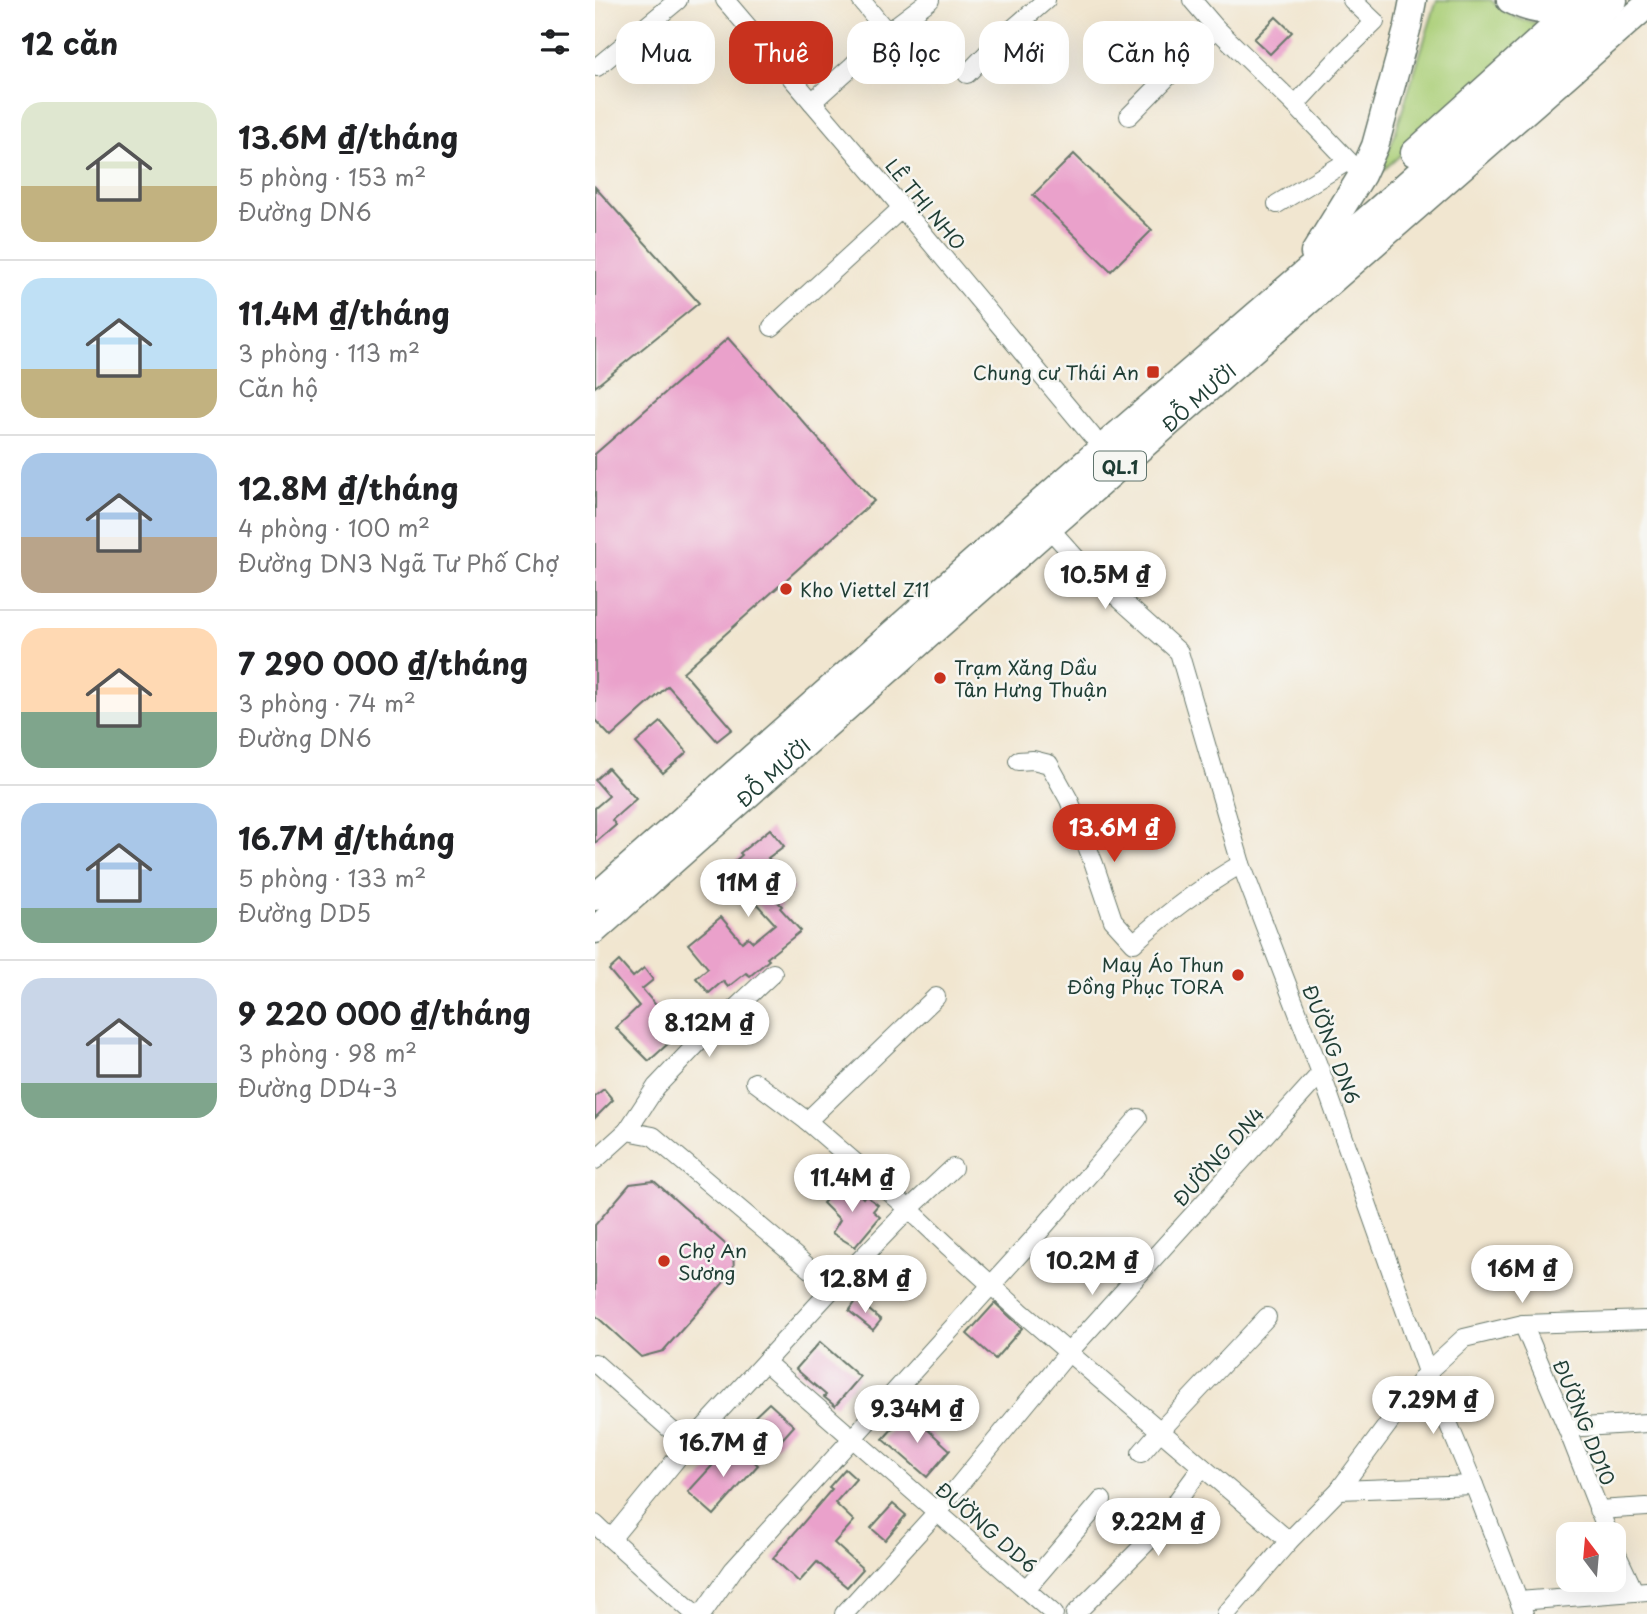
<!DOCTYPE html>
<html lang="vi">
<head>
<meta charset="utf-8">
<style>
  :root { --surface:#fff; --page:#f6f6f6; --text:#202124; --muted:#757577; --line:#e0e0e0; --accent:#c8321e }
  body { margin:0; font-family:"Playpen Sans",sans-serif; background:var(--page); color:var(--text); height:100vh; display:flex; flex-direction:column; font-size:26px; white-space:nowrap }
  * { box-sizing:border-box; margin:0 }
  p { font-size:23px; color:var(--muted) }
  .icon { flex:none; width:38px; height:38px; fill:none; stroke:currentColor; stroke-width:2; stroke-linecap:round; stroke-linejoin:round }
  .map { position:relative; flex:1; overflow:hidden }
  .details { display:flex; flex-direction:column; background:var(--surface); width:595px }
  .details>* { flex:none }
  .guide { position:absolute; left:21px; top:21px; width:665px; height:63px; display:flex; gap:14px }
  .needle { width:46px; rotate:344deg }
  .fabs { position:absolute; left:961px; top:1522px; display:grid; gap:14px }
  .fabs a { display:grid; place-items:center; width:70px; height:70px; border-radius:14px; background:var(--surface); box-shadow:0 7px 28px #0002; font-size:35px }
  .price { position:absolute; translate:-50% -60px; padding:0 16px; border-radius:24px; background:#fff; color:#222; font-size:23px; line-height:46px; filter:drop-shadow(0 2px 4px #0008) }
  .price::after { content:''; position:absolute; left:50%; top:42px; width:21px; height:16px; margin-left:-10px; background:inherit; clip-path:polygon(0 0,100% 0,50% 100%) }
  .price.active { background:var(--accent); color:#fff }
  ul { padding:0; list-style:none }
  li { display:flex; align-items:center; gap:21px; height:175px; padding:0 21px }
  li+li { border-top:2px solid var(--line) }
  li span { display:grid; place-items:center; flex:none; width:196px; height:140px; border-radius:21px; color:#555 }
  li>.icon { margin-inline-start:auto }
  span .icon { width:84px; height:84px; fill:#fffc; stroke-width:1 }
  li b { font-size:30px }
  h2 { display:flex; justify-content:space-between; align-items:center; height:84px; padding:0 21px; font-size:30px }
  .pill { padding:0 24px; border-radius:21px; background:var(--surface); box-shadow:0 7px 28px #0002; font-size:24px; line-height:63px }
  .pill.active { background:var(--accent); color:#fff }
  main { display:flex; flex:1; min-height:0 }
  .map>svg:first-child { display:block }
</style>
</head>
<body>
<main>
<section class="details">
<h2>12 căn<svg class="icon" aria-label="filters" viewBox="0 0 24 24"><path d="M4 7h16M4 17h16"/><circle cx="9" cy="7" r="2"/><circle cx="15" cy="17" r="2"/></svg></h2>
<ul>
<li><span style="background:linear-gradient(#dfe7d0 60%,#c2b280 0)"><svg class="icon" aria-label="home" viewBox="0 0 24 24"><path d="M3 11l9-7 9 7M6 9v11h12V9"/></svg></span><div><b>13.6M ₫/tháng</b><p>5 phòng · 153 m²</p><p>Đường DN6</p></div></li>
<li><span style="background:linear-gradient(#bfe0f5 65%,#c2b280 0)"><svg class="icon" aria-label="home" viewBox="0 0 24 24"><path d="M3 11l9-7 9 7M6 9v11h12V9"/></svg></span><div><b>11.4M ₫/tháng</b><p>3 phòng · 113 m²</p><p>Căn hộ</p></div></li>
<li><span style="background:linear-gradient(#a9c7e8 60%,#b9a48a 0)"><svg class="icon" aria-label="home" viewBox="0 0 24 24"><path d="M3 11l9-7 9 7M6 9v11h12V9"/></svg></span><div><b>12.8M ₫/tháng</b><p>4 phòng · 100 m²</p><p>Đường DN3 Ngã Tư Phố Chợ</p></div></li>
<li><span style="background:linear-gradient(#ffd9b3 60%,#7fa58c 0)"><svg class="icon" aria-label="home" viewBox="0 0 24 24"><path d="M3 11l9-7 9 7M6 9v11h12V9"/></svg></span><div><b>7 290 000 ₫/tháng</b><p>3 phòng · 74 m²</p><p>Đường DN6</p></div></li>
<li><span style="background:linear-gradient(#a9c7e8 75%,#7fa58c 0)"><svg class="icon" aria-label="home" viewBox="0 0 24 24"><path d="M3 11l9-7 9 7M6 9v11h12V9"/></svg></span><div><b>16.7M ₫/tháng</b><p>5 phòng · 133 m²</p><p>Đường DD5</p></div></li>
<li><span style="background:linear-gradient(#c9d6e8 75%,#7fa58c 0)"><svg class="icon" aria-label="home" viewBox="0 0 24 24"><path d="M3 11l9-7 9 7M6 9v11h12V9"/></svg></span><div><b>9 220 000 ₫/tháng</b><p>3 phòng · 98 m²</p><p>Đường DD4-3</p></div></li>
</ul>
</section>
<div class="map">
<svg width="1052" height="1614" viewBox="0 0 1052 1614">
  <rect width="100%" height="100%" fill="#f6f6f2"/>
  <filter id="ink" filterUnits="userSpaceOnUse"><feTurbulence type="fractalNoise" baseFrequency=".0143" numOctaves="2"/><feDisplacementMap in="SourceGraphic" scale="14" xChannelSelector="R" yChannelSelector="G"/><feConvolveMatrix kernelMatrix="1 2 1 2 8 2 1 2 1" color-interpolation-filters="sRGB"/></filter>
  <filter id="wash" filterUnits="userSpaceOnUse"><feTurbulence type="fractalNoise" baseFrequency=".00686" numOctaves="4" result="noise"/><feDisplacementMap in="SourceGraphic" scale="28" xChannelSelector="R" yChannelSelector="G"/><feGaussianBlur stdDeviation="1.57" result="paint"/><feColorMatrix in="noise" values="0 0 0 0 0 0 0 0 0 0 0 0 0 0 0 0 0 1.4 0 .05"/><feComposite in="paint" operator="in"/></filter>
  <g filter="url(#wash)">
    <rect width="100%" height="100%" fill="#f1e6d0"/>
    <!-- green -->
    <path fill="#abcf78" stroke="#658656" stroke-width="2" d="M842 0H896C915 18 928 22 954 24L785 173 799 137Z"/>
    <g id="blocks">
      <!-- building -->
      <g fill="#eaa1cb">
        <path d="M681 17 697 32 675 54 659 39Z"/>
        <path d="M479 154 557 230 516 271 438 195Z"/>
        <path d="M0 187 104 303 0 387Z"/>
        <path d="M133 338 279 501 88 672 137 729 122 741 73 686 16 737 0 720V454Z"/>
        <path d="M66 722 92 752 68 773 41 743Z"/>
        <path d="M13 768 41 799 17 820 21 825 0 843V808L14 796 0 780Z"/>
        <path d="M175 829 189 846 173 858 199 889 183 902 187 906 185 908 206 931 172 958 174 960 155 976 151 973 133 987 128 981 114 993 101 978 113 968 93 944 126 917 147 942 153 937 158 942 180 924 140 880 137 883 127 872 147 855 145 853Z"/>
        <path d="M24 961 38 977 49 968 58 980 47 989 65 1010 67 1008 69 1011 79 1003 91 1018 81 1026 86 1032 54 1061 21 1028 44 1006 14 970Z"/>
        <path d="M9 1089 18 1100 0 1118V1096Z"/>
        <path d="M250 1180 268 1198 270 1195 283 1205 278 1211 285 1217 260 1247 237 1233 245 1220 228 1203Z"/>
        <path d="M59 1181 138 1251 139 1271 68 1351 46 1357 0 1315V1225L35 1184Z"/>
        <path d="M262 1300 286 1320 278 1330 254 1311Z"/>
        <path d="M400 1303 427 1328 400 1359 372 1334Z"/>
        <path d="M225 1342 265 1377 240 1406 229 1397 231 1395 201 1369Z"/>
        <path d="M174 1403 199 1426 181 1446 154 1422Z"/>
        <path d="M312 1413 318 1418 319 1417 355 1450 332 1477 288 1439Z"/>
        <path d="M138 1443 163 1465 119 1515 93 1492Z"/>
        <path d="M250 1469 261 1479 240 1503 259 1521 239 1543 268 1569 252 1587 222 1562 204 1582 178 1558 237 1489 234 1487Z"/>
        <path d="M298 1504 311 1515 290 1540 276 1528Z"/>
      </g>
    </g>
  </g>
  <g filter="url(#ink)">
    <use href="#blocks" fill-opacity="0" stroke="#68786b" stroke-width="2"/>
    <g fill="none" stroke-linecap="round" stroke-linejoin="round">
      <defs>
        <g id="minor">
          <path d="M130 0 287 184 497 436"/>
          <path d="M266 0 292 32"/>
          <path d="M597 0 621 28 700 105 767 175"/>
          <path d="M2 67 83 0"/>
          <path d="M372 74 406 39 451 0"/>
          <path d="M217 102 256 67 286 37 335 0"/>
          <path d="M700 105 748 53 780 22 757 0"/>
          <path d="M534 116 621 28"/>
          <path d="M682 204 753 161"/>
          <path d="M177 327 307 208"/>
          <path d="M454 528 489 567 584 652 646 864 726 1073 832 1372 879 1485 929 1614"/>
          <path d="M423 761 438 760 454 764 474 800 499 864 518 920 539 943C572 912 607 887 646 864"/>
          <path d="M160 1082 212 1121 314 1209 352 1245 425 1311 694 1541"/>
          <path d="M212 1121 341 997"/>
          <path d="M32 1131 61 1087 101 1045 178 973"/>
          <path d="M0 1160 32 1131 58 1136 238 1288 93 1445 0 1363"/>
          <path d="M238 1288 314 1209 358 1168"/>
          <path d="M928 1324 972 1428 1014 1535"/>
          <path d="M170 1362 459 1614"/>
          <path d="M972 1428 1052 1423"/>
          <path d="M93 1445 16 1539 100 1614"/>
          <path d="M546 1453 565 1431 672 1317"/>
          <path d="M744 1490 879 1485"/>
          <path d="M1003 1510 1052 1507"/>
          <path d="M0 1524 16 1539"/>
          <path d="M1018 1546 1039 1591"/>
          <path d="M431 1589 507 1500"/>
          <path d="M924 1601 1052 1591"/>
          <path d="M107 1614 138 1570 438 1239 543 1118"/>
          <path d="M249 1614 342 1512 473 1353 726 1073"/>
          <path d="M480 1614 552 1542 607 1467"/>
          <path d="M631 1614 694 1541 744 1490 832 1372 869 1338 928 1324 1052 1320"/>
        </g>
        <g id="highway">
          <path d="M915 0C942 14 955 11 984 7"/>
          <path d="M819 153 989 0"/>
          <path d="M719 253 767 175 780 146 813 26 818 0"/>
          <path d="M0 897 507 448 784 209 1019 0"/>
          <path id="s1" d="M0 930 454 528 1052 5"/>
        </g>
      </defs>
      <!-- minor casing -->
      <use href="#minor" stroke="#68786b" stroke-width="20"/>
      <!-- highway casing -->
      <use href="#highway" stroke="#68786b" stroke-width="29"/>
      <!-- minor -->
      <use href="#minor" stroke="#fff" stroke-width="18"/>
      <!-- highway -->
      <use href="#highway" stroke="#fff" stroke-width="26"/>
    </g>
  </g>
  <!-- markers -->
  <g fill="#c8321e" stroke="#f6f6f2" stroke-width="2.5">
    <rect x="551" y="365" width="14" height="14" rx="3.5"/>
    <circle cx="191" cy="589" r="7"/>
    <circle cx="345" cy="678" r="7"/>
    <circle cx="643" cy="975" r="7"/>
    <circle cx="69" cy="1261" r="7"/>
  </g>
  <g text-anchor="middle" dominant-baseline="central" stroke-width="5" stroke-linejoin="round" paint-order="stroke">
    <!-- shield labels -->
    <rect fill="#f6f6f2" stroke="#60746d" stroke-width="2" x="499" y="451.5" width="52" height="29" rx="5"/>
    <g font-size="18" font-weight="bold" fill="#1f3d34">
      <text x="525" y="466">QL.1</text>
    </g>
    <!-- street labels -->
    <g font-size="19" fill="#1f3d34" stroke="#f6f6f2">
      <text transform="translate(331 204) rotate(50)">LÊ THỊ NHO</text>
      <text stroke="none"><textPath href="#s1" startOffset="805">ĐỖ MƯỜI</textPath></text>
      <text stroke="none"><textPath href="#s1" startOffset="238">ĐỖ MƯỜI</textPath></text>
      <text transform="translate(737 1044) rotate(69)">ĐƯỜNG DN6</text>
      <text transform="translate(623 1156) rotate(-48)">ĐƯỜNG DN4</text>
      <text transform="translate(990 1422) rotate(68)">ĐƯỜNG DD10</text>
      <text transform="translate(392 1527) rotate(41)">ĐƯỜNG DD6</text>
    </g>
    <!-- poi labels -->
    <g font-size="19" fill="#1f3d34" stroke="#f6f6f2" text-anchor="start">
      <text x="544" y="372" text-anchor="end">Chung cư Thái An</text>
      <text x="205" y="589">Kho Viettel Z11</text>
      <text x="359" y="667">Trạm Xăng Dầu<tspan x="359" dy="22">Tân Hưng Thuận</tspan></text>
      <text x="629" y="964" text-anchor="end">May Áo Thun<tspan x="629" dy="22">Đồng Phục TORA</tspan></text>
      <text x="83" y="1250">Chợ An<tspan x="83" dy="22">Sương</tspan></text>
    </g>
  </g>
</svg>
<div class="fabs">
<a><svg class="needle" viewBox="-14 -14 28 28"><path d="M0-13l5 13h-10z" fill="#e53935"/><path d="M0 13l5-13h-10z" fill="#757577"/></svg></a>
</div>
<b class="price" style="left:510px;top:611px">10.5M ₫</b>
<b class="price active" style="left:519px;top:864px">13.6M ₫</b>
<b class="price" style="left:153px;top:919px">11M ₫</b>
<b class="price" style="left:114px;top:1059px">8.12M ₫</b>
<b class="price" style="left:257px;top:1214px">11.4M ₫</b>
<b class="price" style="left:497px;top:1297px">10.2M ₫</b>
<b class="price" style="left:927px;top:1305px">16M ₫</b>
<b class="price" style="left:270px;top:1315px">12.8M ₫</b>
<b class="price" style="left:838px;top:1436px">7.29M ₫</b>
<b class="price" style="left:322px;top:1445px">9.34M ₫</b>
<b class="price" style="left:128px;top:1479px">16.7M ₫</b>
<b class="price" style="left:563px;top:1558px">9.22M ₫</b>
<div class="guide">
<a class="pill">Mua</a>
<a class="pill active">Thuê</a>
<a class="pill">Bộ lọc</a>
<a class="pill">Mới</a>
<a class="pill">Căn hộ</a>
</div>
</div>
</main>
</body>
</html>
